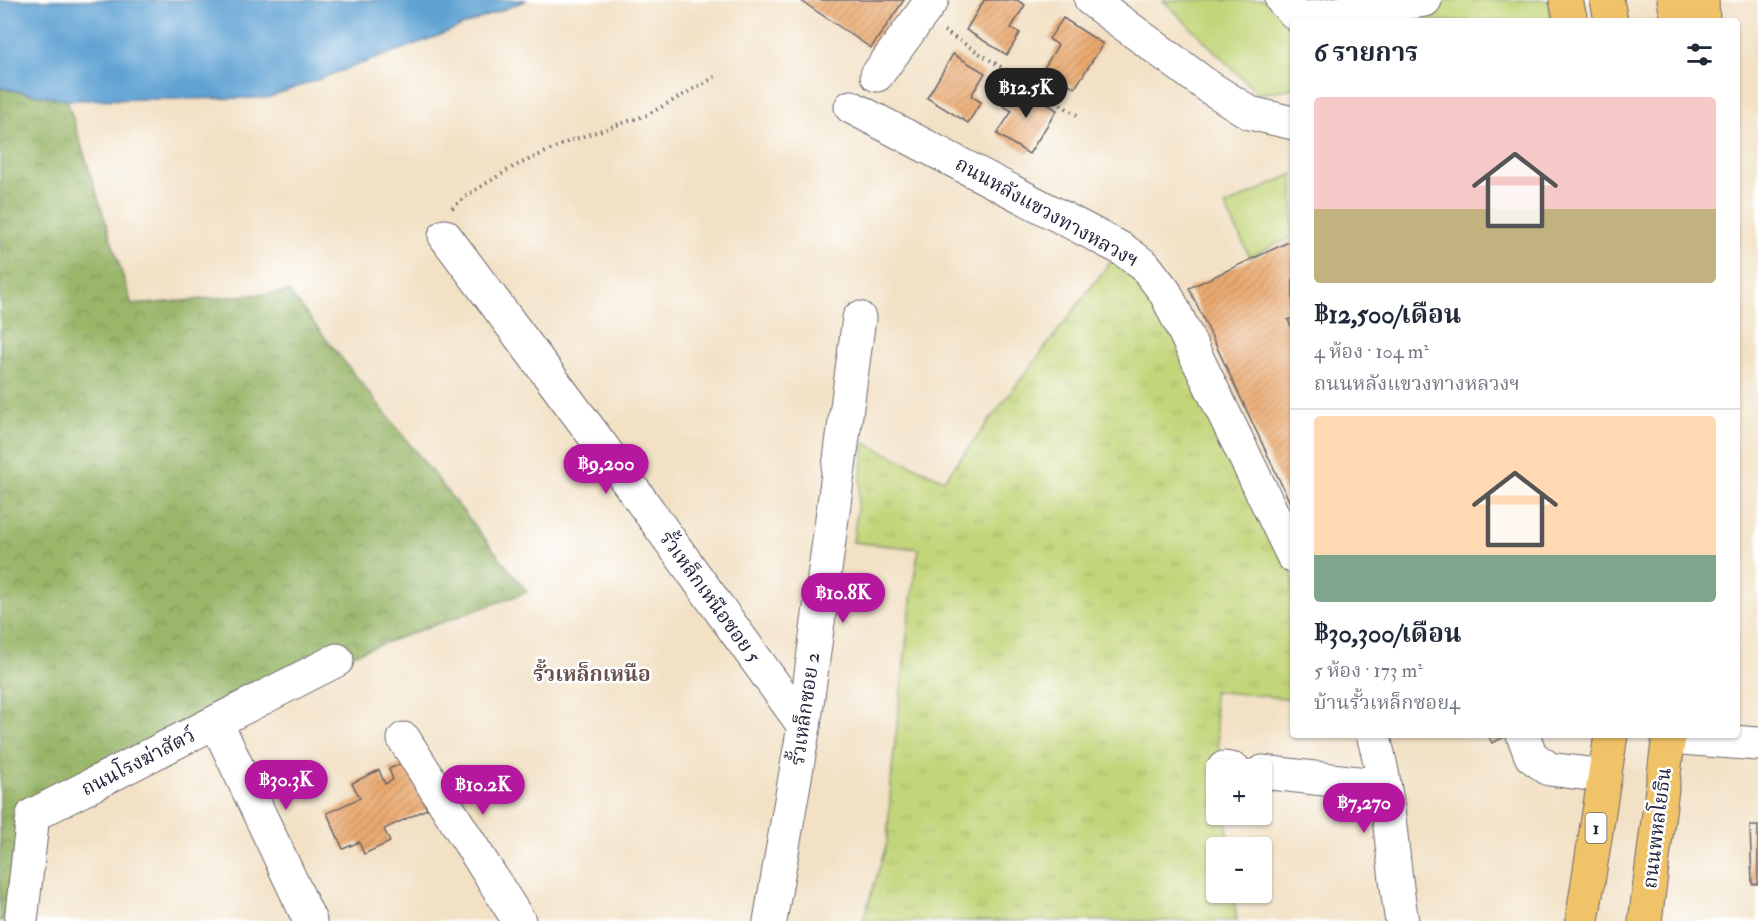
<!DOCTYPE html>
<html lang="th">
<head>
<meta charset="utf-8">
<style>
  :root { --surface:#fff; --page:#f6f6f7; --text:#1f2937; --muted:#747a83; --line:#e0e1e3; --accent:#b5179e }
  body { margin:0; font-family:"IM FELL Double Pica","Noto Serif Thai",serif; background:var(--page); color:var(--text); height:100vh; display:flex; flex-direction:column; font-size:22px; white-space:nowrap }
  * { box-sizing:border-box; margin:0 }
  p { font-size:20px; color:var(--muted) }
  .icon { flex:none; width:33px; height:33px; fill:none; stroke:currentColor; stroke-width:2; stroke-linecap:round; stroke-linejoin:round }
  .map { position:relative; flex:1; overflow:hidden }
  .details { position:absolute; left:1290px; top:18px; width:450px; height:720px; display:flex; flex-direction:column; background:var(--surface); border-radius:6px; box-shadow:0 2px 4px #0004 }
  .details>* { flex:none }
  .controls { position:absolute; left:1206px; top:759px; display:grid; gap:12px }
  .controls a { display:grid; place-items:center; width:66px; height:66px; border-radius:6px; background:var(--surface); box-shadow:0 2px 4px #0004; font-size:30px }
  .price { position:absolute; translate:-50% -51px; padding:0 14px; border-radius:21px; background:var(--accent); color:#fff; font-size:20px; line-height:39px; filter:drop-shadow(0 2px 3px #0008) }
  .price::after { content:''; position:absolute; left:50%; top:36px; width:18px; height:14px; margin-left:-9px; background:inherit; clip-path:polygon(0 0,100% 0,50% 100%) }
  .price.current { background:#222; color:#fff }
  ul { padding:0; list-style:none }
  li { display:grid; align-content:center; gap:12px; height:318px; padding:0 24px }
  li+li { border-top:2px solid var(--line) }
  li span { display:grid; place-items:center; height:186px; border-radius:6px; color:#555 }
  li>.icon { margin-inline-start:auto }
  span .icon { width:108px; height:108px; fill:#fffc; stroke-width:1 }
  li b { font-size:26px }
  h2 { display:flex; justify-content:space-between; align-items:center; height:72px; padding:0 24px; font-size:26px }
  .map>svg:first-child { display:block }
</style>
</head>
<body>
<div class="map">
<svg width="1758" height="921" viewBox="0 0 1758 921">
  <defs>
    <pattern id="grass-tufts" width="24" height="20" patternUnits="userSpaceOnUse" patternTransform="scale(1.5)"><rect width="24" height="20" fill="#c2d579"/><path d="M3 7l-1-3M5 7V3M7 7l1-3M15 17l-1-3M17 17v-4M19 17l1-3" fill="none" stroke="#a6b76a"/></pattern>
    <pattern id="forest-crowns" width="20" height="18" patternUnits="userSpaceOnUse" patternTransform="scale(1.5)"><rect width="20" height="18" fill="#99b669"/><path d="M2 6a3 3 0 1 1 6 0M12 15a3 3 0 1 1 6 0" fill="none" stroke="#7c9458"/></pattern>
    <pattern id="building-hatch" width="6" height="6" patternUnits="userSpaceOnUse" patternTransform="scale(1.5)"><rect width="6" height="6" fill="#eaa96e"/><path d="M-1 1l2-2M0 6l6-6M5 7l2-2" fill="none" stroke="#c89160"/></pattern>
  </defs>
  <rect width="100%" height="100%" fill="#fff"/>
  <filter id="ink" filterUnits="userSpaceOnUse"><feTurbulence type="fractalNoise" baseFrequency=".0167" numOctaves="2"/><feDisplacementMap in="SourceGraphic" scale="12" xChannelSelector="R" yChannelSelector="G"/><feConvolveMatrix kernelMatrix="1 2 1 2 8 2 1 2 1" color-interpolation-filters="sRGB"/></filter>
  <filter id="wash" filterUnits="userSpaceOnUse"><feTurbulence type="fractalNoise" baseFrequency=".008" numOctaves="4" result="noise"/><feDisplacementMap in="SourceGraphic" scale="24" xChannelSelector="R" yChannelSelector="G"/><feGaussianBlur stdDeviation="1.35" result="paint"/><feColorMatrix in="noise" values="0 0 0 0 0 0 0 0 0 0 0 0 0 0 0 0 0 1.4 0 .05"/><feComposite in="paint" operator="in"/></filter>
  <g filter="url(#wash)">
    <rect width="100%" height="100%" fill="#f2e1c5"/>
    <!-- grass -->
    <path fill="url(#grass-tufts)" stroke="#727c5a" stroke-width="1.5" d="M1112 260 1141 279 1177 339 1293 576V699L1213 691 1221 769 1216 770V814L1226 815 1229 847 1216 848V892L1234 893 1237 921H863L887 843 892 769 913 584 919 549 853 542 865 443 944 480Z"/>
    <!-- forest -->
    <path fill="url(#forest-crowns)" stroke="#5e6c52" stroke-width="1.5" d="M0 88 67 100 132 305 289 292 527 592 337 660 33 815 21 921H0Z"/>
    <!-- garden -->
    <g fill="#c2d579" stroke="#727c5a" stroke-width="1.5">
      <path d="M1163 0H1548L1552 21H1293V88L1258 94Z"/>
      <path d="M1293 174V236L1250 257 1225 206Z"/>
    </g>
    <!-- water -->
    <path fill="#5ea2d3" stroke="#406287" stroke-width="1.5" d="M0 0H527L435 37 267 98 67 100 0 88Z"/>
    <g id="blocks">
      <!-- building -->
      <g fill="url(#building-hatch)">
        <path d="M800 0H904L871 48Z"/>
        <path d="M984 0H1017L1025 5 1011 28 1020 33 1007 55 966 30Z"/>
        <path d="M1063 18 1103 44 1075 88 1044 68 1058 45 1049 39Z"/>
        <path d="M953 54 985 73 971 96 981 102 968 123 927 98Z"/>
        <path d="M1016 85 1057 110 1029 154 997 134 1012 111 1003 106Z"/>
        <path d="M1293 240V318L1288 320 1293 330V509L1189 288Z"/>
        <path d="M1488 735H1509L1492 743Z"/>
        <path d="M405 762 427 809 384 829 390 842 364 854 359 842 343 849 327 813 360 798 352 783 379 770 385 784 393 780 389 769Z"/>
        <path d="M1750 826H1758V884H1752Z"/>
      </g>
    </g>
  </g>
  <g filter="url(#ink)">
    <use href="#blocks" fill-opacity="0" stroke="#6b656b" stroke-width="1.5"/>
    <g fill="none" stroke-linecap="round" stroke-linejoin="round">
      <defs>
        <g id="minor">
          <path d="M1091 0 1209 87 1250 113 1293 123"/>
          <path d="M1282 0 1301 19 1425 0"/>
          <path d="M877 75 932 0"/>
          <path d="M851 107 1122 249 1145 266 1165 292 1293 556"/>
          <path d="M445 236 601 445 804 726"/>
          <path d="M216 722 310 921"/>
          <path d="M1373 735C1391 794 1391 860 1402 921"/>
          <path d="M1523 735 1531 756 1549 769 1605 776"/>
          <path d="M1669 737 1758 744"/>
          <path d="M404 739 519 921"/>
          <path d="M1224 768 1235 770"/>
          <path d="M1262 772 1384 786"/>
          <path d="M21 921 33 815 337 660"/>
          <path d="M770 921 804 726 859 318"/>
        </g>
        <g id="major">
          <path d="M1566 0 1571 21"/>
          <path d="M1607 0 1611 21"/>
          <path d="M1674 0 1678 21"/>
          <path d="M1702 0 1703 21"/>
          <path d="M1582 921 1611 735"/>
          <path d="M1645 921 1669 735"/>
        </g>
      </defs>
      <!-- minor casing -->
      <use href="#minor" stroke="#6b656b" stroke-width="35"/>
      <!-- major casing -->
      <use href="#major" stroke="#6b656b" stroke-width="35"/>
      <!-- path -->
      <g stroke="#6b656b" stroke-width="4" stroke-dasharray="1.5 4.5" stroke-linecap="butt">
        <path d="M944 31 1077 115"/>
        <path d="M452 208 469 194 513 167 572 140 647 115 715 77"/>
      </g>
      <!-- minor -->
      <use href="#minor" stroke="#fff" stroke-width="33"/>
      <!-- major -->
      <use href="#major" stroke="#f1c369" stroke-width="33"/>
    </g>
  </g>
  <g text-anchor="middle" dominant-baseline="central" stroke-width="5" stroke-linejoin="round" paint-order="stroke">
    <!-- shield labels -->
    <rect fill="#fff" stroke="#646476" stroke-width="1.5" x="1585.5" y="813" width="21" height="30" rx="4.5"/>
    <g font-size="18" font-weight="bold" fill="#22223b">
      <text x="1596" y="828">1</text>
    </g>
    <!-- street labels -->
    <g font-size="20" fill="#22223b" stroke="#fff">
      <text transform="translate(1047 212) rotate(29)">ถนนหลังแขวงทางหลวงฯ</text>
      <text transform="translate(710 597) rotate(54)">รั้วเหล็กเหนือซอย 5</text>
      <text transform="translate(805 709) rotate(-82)">รั้วเหล็กซอย 2</text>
      <text transform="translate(138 762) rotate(-27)">ถนนโรงฆ่าสัตว์</text>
      <text transform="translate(1657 828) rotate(-83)">ถนนพหลโยธิน</text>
    </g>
    <!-- neighbourhood labels -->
    <g font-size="21" font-weight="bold" fill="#68514d" stroke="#fff">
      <text x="592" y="674">รั้วเหล็กเหนือ</text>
    </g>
  </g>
</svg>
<div class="controls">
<a>+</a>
<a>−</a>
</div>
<b class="price current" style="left:1026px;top:119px">฿12.5K</b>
<b class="price" style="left:606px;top:495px">฿9,200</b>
<b class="price" style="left:843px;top:624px">฿10.8K</b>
<b class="price" style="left:286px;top:811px">฿30.3K</b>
<b class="price" style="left:483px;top:816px">฿10.2K</b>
<b class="price" style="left:1364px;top:834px">฿7,270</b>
<section class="details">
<h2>6 รายการ<svg class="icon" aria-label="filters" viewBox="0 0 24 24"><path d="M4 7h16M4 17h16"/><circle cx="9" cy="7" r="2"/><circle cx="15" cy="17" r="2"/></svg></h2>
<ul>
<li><span style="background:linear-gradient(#f6c9c9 60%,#c2b280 0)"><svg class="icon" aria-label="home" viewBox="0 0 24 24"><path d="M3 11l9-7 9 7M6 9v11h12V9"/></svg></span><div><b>฿12,500/เดือน</b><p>4 ห้อง · 104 m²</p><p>ถนนหลังแขวงทางหลวงฯ</p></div></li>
<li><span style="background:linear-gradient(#ffd9b3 75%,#7fa58c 0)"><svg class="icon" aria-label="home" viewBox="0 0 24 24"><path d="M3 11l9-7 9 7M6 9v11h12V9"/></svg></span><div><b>฿30,300/เดือน</b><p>5 ห้อง · 173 m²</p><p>บ้านรั้วเหล็กซอย4</p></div></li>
</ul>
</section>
</div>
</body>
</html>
